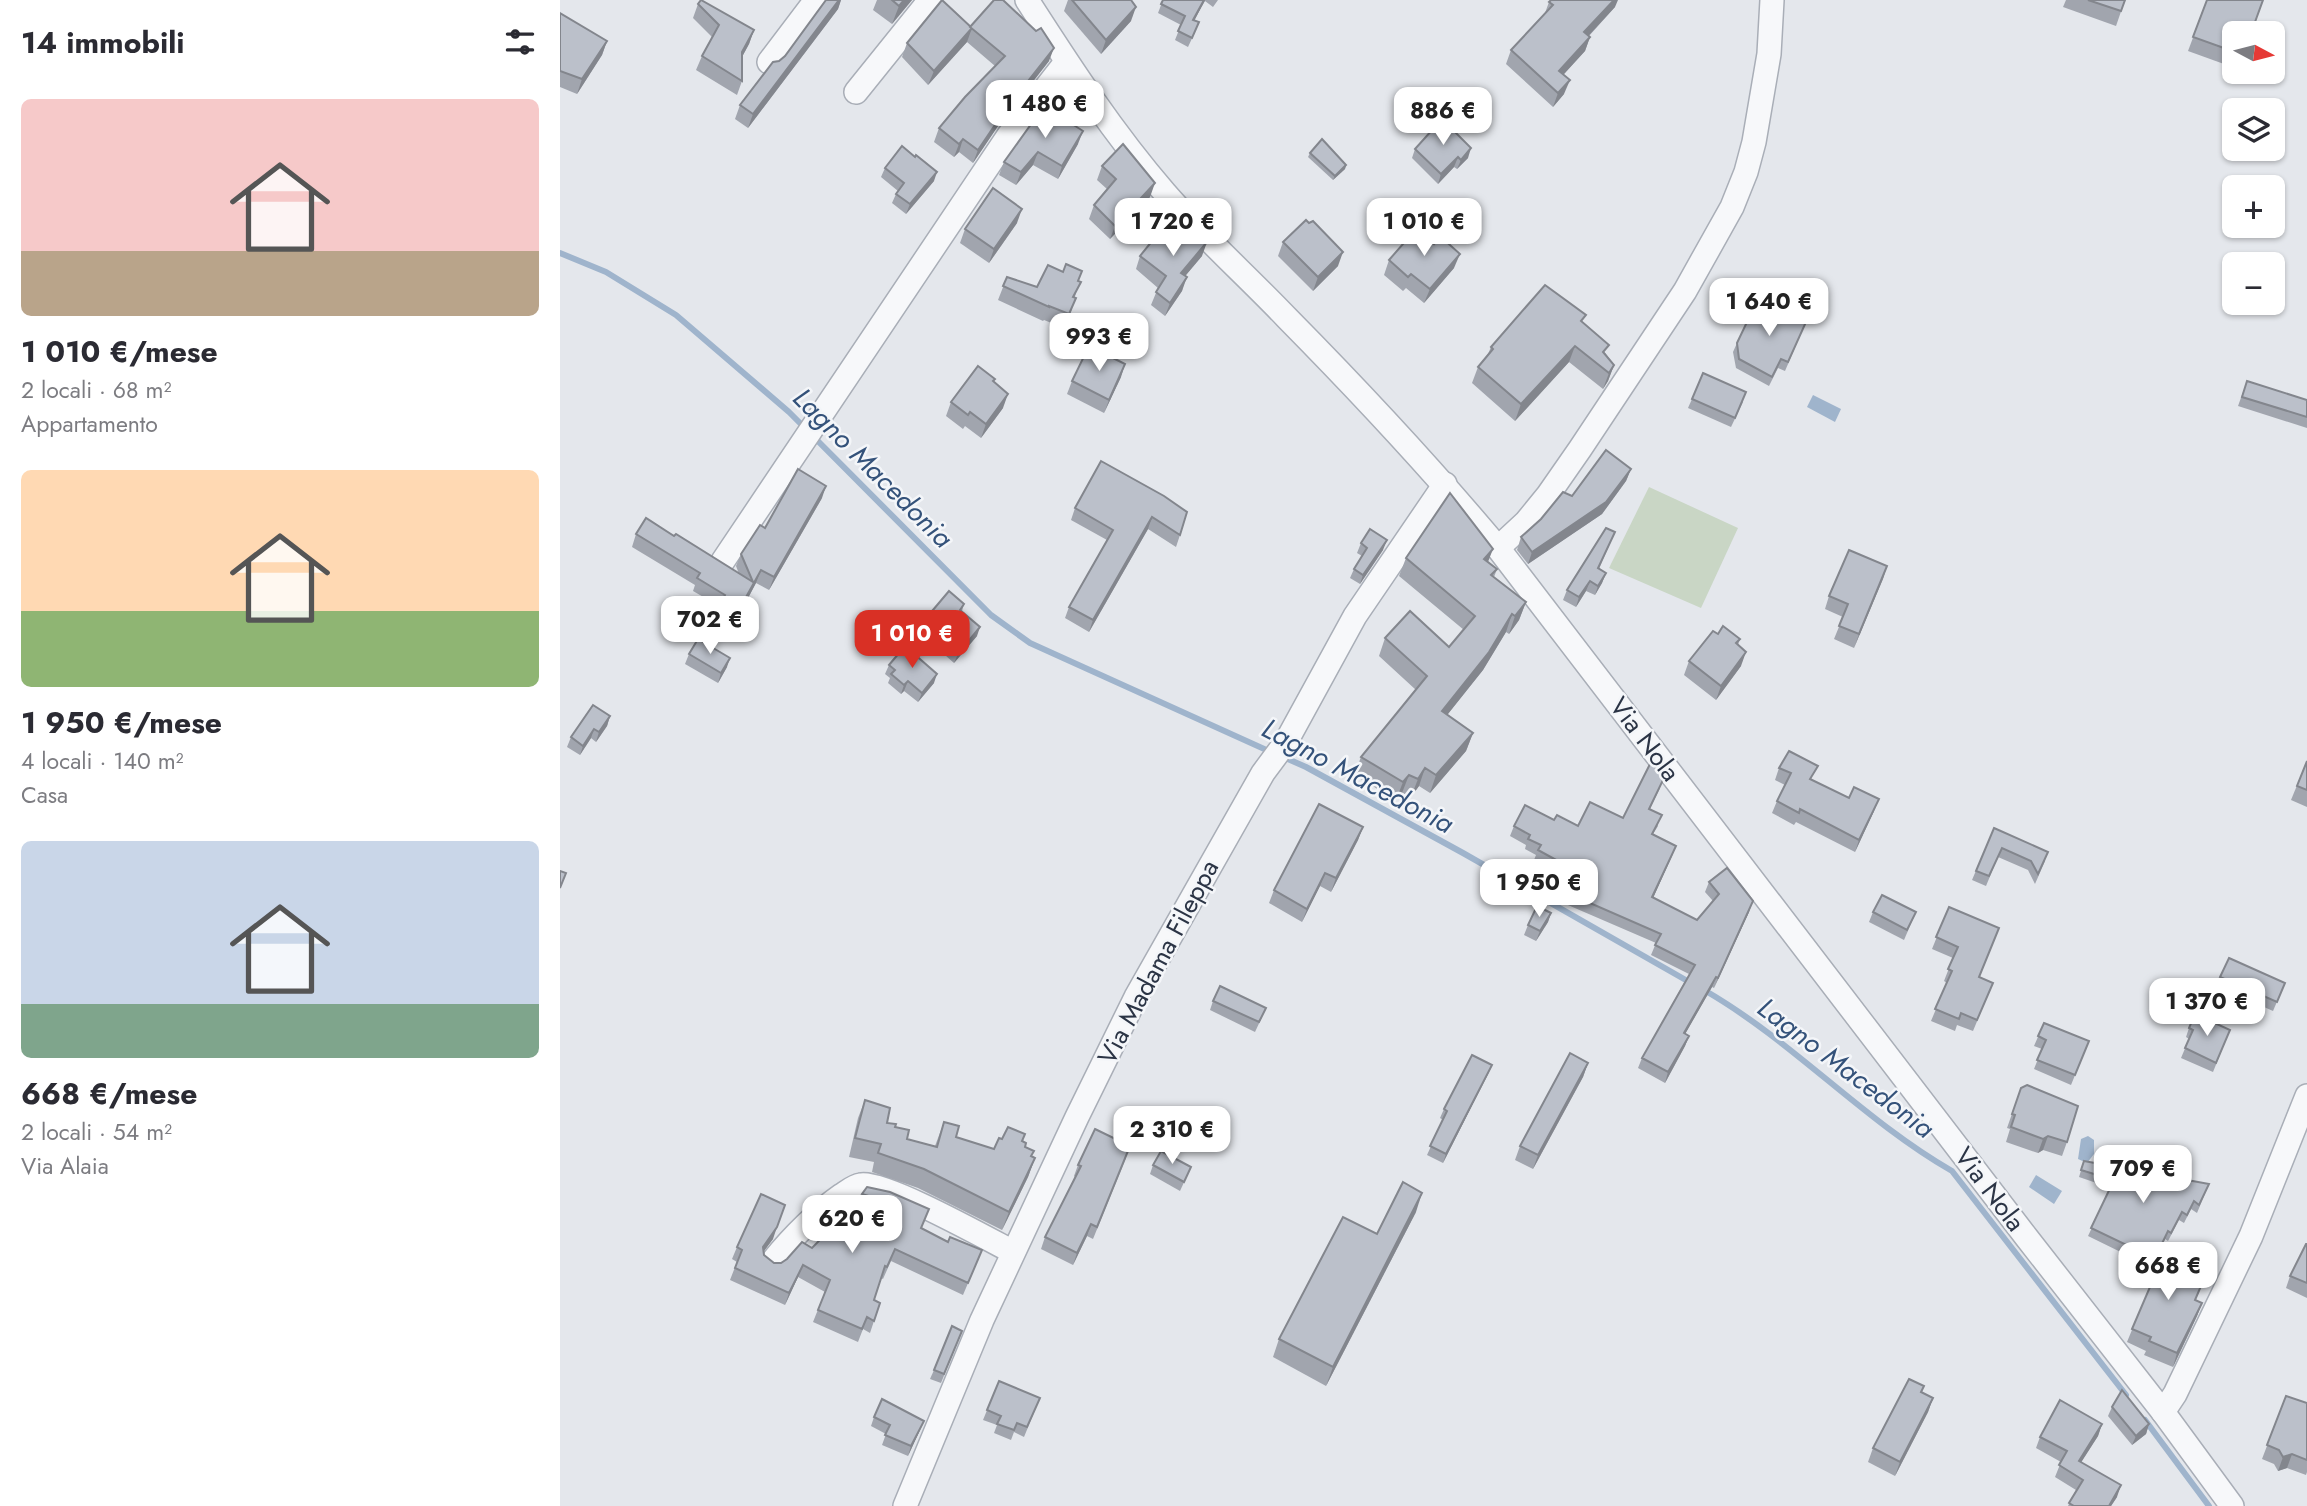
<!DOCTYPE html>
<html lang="it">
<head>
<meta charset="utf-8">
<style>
  :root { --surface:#fff; --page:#f7f7f7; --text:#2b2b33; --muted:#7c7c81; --accent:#d93025 }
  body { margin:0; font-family:Jost,sans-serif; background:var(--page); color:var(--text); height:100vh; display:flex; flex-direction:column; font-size:26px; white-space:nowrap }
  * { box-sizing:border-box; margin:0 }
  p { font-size:23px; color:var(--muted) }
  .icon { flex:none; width:38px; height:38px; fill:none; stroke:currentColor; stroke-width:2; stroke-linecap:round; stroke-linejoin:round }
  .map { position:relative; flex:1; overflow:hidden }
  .sheet { display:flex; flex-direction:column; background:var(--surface); width:560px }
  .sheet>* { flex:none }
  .needle { width:46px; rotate:97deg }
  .tools { position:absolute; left:1662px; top:21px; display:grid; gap:14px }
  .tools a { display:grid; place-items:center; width:63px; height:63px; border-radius:10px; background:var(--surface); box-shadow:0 2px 5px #0004; font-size:35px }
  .price { position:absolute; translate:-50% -60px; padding:0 16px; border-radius:14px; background:#fff; color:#222; font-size:23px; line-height:46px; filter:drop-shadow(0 2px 4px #0008) }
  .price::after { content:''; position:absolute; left:50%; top:42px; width:21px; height:16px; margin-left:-10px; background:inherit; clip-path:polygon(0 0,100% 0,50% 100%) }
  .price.current { background:var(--accent); color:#fff }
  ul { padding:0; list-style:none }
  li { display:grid; align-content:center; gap:14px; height:371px; padding:0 21px }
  li span { display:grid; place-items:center; height:217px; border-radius:10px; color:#555 }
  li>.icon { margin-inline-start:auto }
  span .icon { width:126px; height:126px; fill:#fffc; stroke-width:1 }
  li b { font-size:30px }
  h2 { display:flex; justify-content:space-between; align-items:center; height:84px; padding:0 21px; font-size:30px }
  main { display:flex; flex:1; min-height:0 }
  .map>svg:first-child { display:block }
</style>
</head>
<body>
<main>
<section class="sheet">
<h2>14 immobili<svg class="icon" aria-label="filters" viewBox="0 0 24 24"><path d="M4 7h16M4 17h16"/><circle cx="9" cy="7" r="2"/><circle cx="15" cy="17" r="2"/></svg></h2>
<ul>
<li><span style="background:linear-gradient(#f6c9c9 70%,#b9a48a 0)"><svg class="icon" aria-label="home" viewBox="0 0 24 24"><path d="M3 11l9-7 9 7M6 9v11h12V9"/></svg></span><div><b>1 010 €/mese</b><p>2 locali · 68 m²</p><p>Appartamento</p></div></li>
<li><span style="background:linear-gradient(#ffd9b3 65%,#8fb573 0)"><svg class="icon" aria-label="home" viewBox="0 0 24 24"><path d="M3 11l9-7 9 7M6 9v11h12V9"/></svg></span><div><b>1 950 €/mese</b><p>4 locali · 140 m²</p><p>Casa</p></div></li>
<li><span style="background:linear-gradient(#c9d6e8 75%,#7fa58c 0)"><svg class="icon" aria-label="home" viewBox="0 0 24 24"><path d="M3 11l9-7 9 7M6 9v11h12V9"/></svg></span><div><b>668 €/mese</b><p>2 locali · 54 m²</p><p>Via Alaia</p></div></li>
</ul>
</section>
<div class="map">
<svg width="1747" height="1506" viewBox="0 0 1747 1506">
  <rect width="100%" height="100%" fill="#e4e7ec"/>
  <!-- green -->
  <path fill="#c9d6c5" d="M1089 487 1178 528 1141 608 1049 568Z"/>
  <!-- water -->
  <g fill="#9fb4cc">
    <path d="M1253 395 1281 409 1275 422 1247 407Z"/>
    <path d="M1528 1136 1534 1140V1154L1527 1163 1518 1159 1521 1139Z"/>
    <path d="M1476 1175 1502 1191 1494 1204 1469 1187Z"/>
  </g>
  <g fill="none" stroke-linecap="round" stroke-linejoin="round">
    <!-- stream -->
    <g stroke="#9fb4cc" stroke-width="6">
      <path d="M0 253 46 272 116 315 229 412 431 615 470 643 711 752"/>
      <path d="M721 756 746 767 903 853 1131 983"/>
      <path d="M1144 990C1233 1041 1303 1120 1392 1171L1566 1395"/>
      <path d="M1585 1420 1649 1506"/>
    </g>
    <defs>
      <g id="minor">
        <path d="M467 0C510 67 553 133 605 193 643 237 687 276 727 318 800 392 871 468 938 548L1467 1238 1603 1412 1672 1506"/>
        <path d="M209 62 256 0"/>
        <path d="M296 92 370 0"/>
        <path d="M938 548 966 522 988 495 1020 449 1125 291 1172 207 1186 172 1194 142 1209 54 1212 0"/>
        <path d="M163 561 449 135 506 62"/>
        <path d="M212 1262C233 1236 255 1214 282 1195 288 1191 294 1186 301 1185 322 1180 428 1239 453 1252"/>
        <path d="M1603 1412 1615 1394 1691 1236 1747 1096"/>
        <path d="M345 1506 422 1320 517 1117 576 997 703 773 726 742 795 616 885 484"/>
      </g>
    </defs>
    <!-- minor casing -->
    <use href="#minor" stroke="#a9aeb7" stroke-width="26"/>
    <!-- minor -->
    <use href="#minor" stroke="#f7f8fa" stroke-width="23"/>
  </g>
  <!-- wall -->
  <g fill="#a1a5ae">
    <path d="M266 0H281L278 9 188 128 175 119 180 105 219 61 225 56Z"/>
    <path d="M317 0H352L332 24 313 10Z"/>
    <path d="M508 0H571V21L541 54 504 11Z"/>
    <path d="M603 0H658L653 7 645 1 634 20 635 32 628 47 615 40 621 25 598 13Z"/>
    <path d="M1506 0H1565L1556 26 1503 7Z"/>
    <path d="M1647 0 1675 33V68L1628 51Z"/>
    <path d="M989 2 1055 7 1029 36 1030 37 1025 51 1003 75 1004 94 993 107 946 64 951 50 985 13Z"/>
    <path d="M138 4 194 30 189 44 182 57V81L177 95 136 70 142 56 152 37 133 18Z"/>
    <path d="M0 13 47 41 42 55 17 94 0 87Z"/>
    <path d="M410 26 489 61 438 126 413 163 399 152 394 157 374 142 379 128 435 66 407 42 368 85 342 57 347 43Z"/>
    <path d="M484 106 518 144 498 179 473 165 456 185 439 175 444 162Z"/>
    <path d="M855 149 908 158 897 169 894 167 878 184 852 158Z"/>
    <path d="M750 153 786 165 785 169 773 180 748 157Z"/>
    <path d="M355 157 374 181 346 214 332 203 336 194 338 191 321 177 325 168Z"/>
    <path d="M542 166 590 197 550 239 529 219 534 205 547 189 537 180Z"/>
    <path d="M457 223 429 263 400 243 405 229Z"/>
    <path d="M723 242 778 266 753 291 718 256Z"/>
    <path d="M580 256H642L625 276 622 291 605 316 591 305 598 288 576 269Z"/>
    <path d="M829 260 894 268 864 303 846 288 843 291 824 275Z"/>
    <path d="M447 277 477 287 519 281 511 312 504 328 484 320 483 321 438 300Z"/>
    <path d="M1207 306 1246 322 1225 371 1218 368 1209 386 1176 368 1173 352 1177 343Z"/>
    <path d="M1023 322 1046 354 1054 365 1048 381 1043 389 1009 362 955 421 912 383 918 367 928 354 931 347Z"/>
    <path d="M561 377 544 413 507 394 512 381Z"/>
    <path d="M1687 381 1747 400V428L1678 406Z"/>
    <path d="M434 382 443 408 421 438 405 426 403 429 386 416 391 402Z"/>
    <path d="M1132 399 1183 402 1171 427 1128 408Z"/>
    <path d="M541 461 620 535 616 547 588 529 529 632 505 618 509 607 547 540 511 520 515 508Z"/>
    <path d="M1071 469 1066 481 1042 514 968 564 957 550 961 537 1012 496Z"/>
    <path d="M262 498 209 590 196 583 171 630 154 620 159 606 133 591 135 585 72 547 76 534 179 574 176 566 181 554 205 528Z"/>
    <path d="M1055 532 1039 569 1046 573 1042 583 1035 595 1026 591 1016 607 1003 600 1007 590Z"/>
    <path d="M801 543 823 550 800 584 790 578 794 569 802 556 797 553Z"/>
    <path d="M846 558 928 562 937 569 934 577 966 602 959 620 949 634 946 632 923 670 887 715 913 733 906 751 870 793 859 786 851 797 842 793 836 800 794 775 801 757 856 690 819 656 825 638 889 647 904 630 839 576Z"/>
    <path d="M1327 566 1294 648 1274 639 1283 617 1265 609 1269 596Z"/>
    <path d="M404 604 402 611 417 636 394 663 359 632 362 623Z"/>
    <path d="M1158 634 1180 639 1178 645 1181 666 1156 700 1124 675 1129 661Z"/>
    <path d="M129 654 167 667 158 683 125 664Z"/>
    <path d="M329 665 374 683 358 702 344 691 341 694 328 683 330 678 325 674Z"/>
    <path d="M50 716 47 726 36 742 31 738 20 755 7 747 11 737Z"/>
    <path d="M1747 761V807L1731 800Z"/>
    <path d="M1219 768 1252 780 1314 811 1295 852 1236 822 1234 825 1212 813 1217 801 1225 785 1215 780Z"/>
    <path d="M1100 788 1090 809 1098 826 1093 834 1116 846 1093 898 1137 920 1153 901 1145 892 1149 882 1189 912 1154 988 1152 987 1125 1034 1129 1036 1125 1046 1105 1083 1078 1068 1082 1058 1129 974 1091 955 1096 943 987 896 991 886 997 876 995 875 996 872 974 860 976 855 965 849 966 845 950 836 954 826 994 820 1018 826 1063 818Z"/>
    <path d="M803 827 798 840 771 892 760 886 742 922 709 903 714 890Z"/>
    <path d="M1434 828 1485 861 1475 884 1468 870 1438 857 1426 886 1412 880Z"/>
    <path d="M1389 907 1420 977 1433 983 1413 1031 1397 1025 1395 1031 1371 1021 1387 983 1384 981 1393 958 1372 949Z"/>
    <path d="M1313 912H1356L1344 940 1309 922Z"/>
    <path d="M991 913 988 922 976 941 964 935 968 925Z"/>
    <path d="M1660 977 1725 983 1713 1011 1657 986Z"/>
    <path d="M653 1001 702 1017 695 1032 650 1010Z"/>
    <path d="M1484 1023 1529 1041 1511 1085 1474 1069 1482 1049 1474 1046Z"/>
    <path d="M1629 1028 1670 1030 1653 1072 1621 1058 1629 1039 1626 1037Z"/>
    <path d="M1028 1063 1023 1077 973 1169 955 1160 960 1146Z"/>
    <path d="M932 1065 928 1074 883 1163 867 1155 883 1120 880 1118 884 1109Z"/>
    <path d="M1461 1088 1507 1142 1502 1156 1483 1150 1478 1153 1446 1142 1450 1129 1447 1128Z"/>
    <path d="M305 1100 327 1123 335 1127 347 1139 375 1146 384 1122 396 1137 434 1149 442 1139 462 1141 465 1147 472 1157 475 1158 468 1177 442 1230 358 1188 312 1172 314 1162 289 1157 298 1118Z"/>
    <path d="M566 1158 533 1239 527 1236 513 1265 481 1249 485 1237 515 1177 514 1176 518 1165Z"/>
    <path d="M1524 1161 1649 1184 1637 1213 1631 1209 1624 1223 1619 1220 1608 1241 1605 1239 1598 1254 1633 1283 1636 1300 1642 1303 1637 1316 1613 1367 1584 1355 1586 1351 1567 1342 1590 1286 1573 1277 1579 1261 1528 1236 1551 1188 1519 1177Z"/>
    <path d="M593 1165 631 1167 620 1191 590 1174Z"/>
    <path d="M330 1192 361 1228 388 1242 422 1250 403 1295 331 1261 323 1279 321 1278 314 1300 320 1303 310 1333 303 1329 298 1342 253 1322 265 1292 238 1277 225 1305 170 1280 177 1262 172 1259 177 1247 213 1239 203 1252 204 1255 214 1263H221L252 1248 323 1237 333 1217 298 1206 302 1194Z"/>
    <path d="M856 1212 766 1386 713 1357 719 1339 817 1234Z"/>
    <path d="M1747 1244V1298L1726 1288 1730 1276Z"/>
    <path d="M402 1331 381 1383 370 1379 374 1370Z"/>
    <path d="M439 1381 480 1398 464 1437 454 1432 451 1440 434 1433 437 1425 423 1420Z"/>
    <path d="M1361 1392 1373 1398 1368 1412 1335 1476 1308 1462 1313 1448Z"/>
    <path d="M1726 1396 1747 1403V1472L1746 1475 1727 1468 1718 1471 1714 1464 1702 1459Z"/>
    <path d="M1552 1407 1589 1424 1586 1434 1572 1445 1548 1416Z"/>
    <path d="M314 1417 364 1421 348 1456 322 1445 326 1434 311 1426Z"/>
    <path d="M1542 1424 1538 1436 1521 1462 1557 1497 1551 1506H1508L1516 1490 1495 1477 1501 1462 1476 1448 1480 1437Z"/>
  </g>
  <!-- shaded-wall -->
  <g fill="#83868d">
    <path d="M279 0H281L278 9 188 128 193 114Z"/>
    <path d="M344 0H352L332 24 339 6Z"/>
    <path d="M644 0H645L630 29 633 20Z"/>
    <path d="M1054 0H1058L1055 7 1019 46 1024 32Z"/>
    <path d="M576 7 571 21 541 54 546 40Z"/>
    <path d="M412 28 407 42 368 85 374 71Z"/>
    <path d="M194 30 189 44 177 66 182 52Z"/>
    <path d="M1030 37 1025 51 994 85 999 71Z"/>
    <path d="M47 41 42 55 17 94 22 79Z"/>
    <path d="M494 48 489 61 438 126 413 163 418 150 443 113Z"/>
    <path d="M1010 80 1004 94 993 107 998 93Z"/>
    <path d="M523 131 518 144 498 179 502 166Z"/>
    <path d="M403 139 399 152 394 157 399 144Z"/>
    <path d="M911 148 908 158 897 169 901 160Z"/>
    <path d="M478 152 473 165 456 185 461 172Z"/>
    <path d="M898 157 894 167 878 184 881 174Z"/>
    <path d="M786 165 785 169 773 180 775 176Z"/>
    <path d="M377 172 374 181 346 214 350 204Z"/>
    <path d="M595 183 590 197 550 239 555 226Z"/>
    <path d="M462 209 457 223 429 263 434 249Z"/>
    <path d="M647 242 642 256 616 287 621 273Z"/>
    <path d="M783 252 778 266 753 291 758 277Z"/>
    <path d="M900 254 894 268 864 303 870 289Z"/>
    <path d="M627 277 622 291 605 316 610 303Z"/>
    <path d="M1015 346 1009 362 955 421 961 404Z"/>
    <path d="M565 364 561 377 544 413 549 400Z"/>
    <path d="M1054 365 1048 381 1043 389 1049 373Z"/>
    <path d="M448 394 443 408 421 438 426 424Z"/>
    <path d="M1071 469 1066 481 1042 514 968 564 972 552Z"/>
    <path d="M266 486 262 498 209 590 214 577Z"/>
    <path d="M592 517 588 529 529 632 533 620Z"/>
    <path d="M827 540 823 550 800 584 803 575Z"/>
    <path d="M933 549 926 567 924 559Z"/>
    <path d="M1327 566 1323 579 1294 648 1299 634Z"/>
    <path d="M201 570 196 583 171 630 175 617Z"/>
    <path d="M1046 573 1042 583 1035 595 1038 586Z"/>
    <path d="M1030 581 1026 591 1016 607 1019 597Z"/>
    <path d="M966 602 959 620 949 634 955 616Z"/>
    <path d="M952 614 946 632 923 670 876 729 882 711Z"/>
    <path d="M420 627 417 636 394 663 398 654Z"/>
    <path d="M1186 652 1181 666 1156 700 1161 686Z"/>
    <path d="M170 658 167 667 158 683 161 673Z"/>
    <path d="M377 674 374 683 358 702 362 693Z"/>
    <path d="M348 681 344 691 341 694 344 685Z"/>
    <path d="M50 716 47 726 36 742 39 732Z"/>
    <path d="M34 729 31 738 20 755 23 746Z"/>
    <path d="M913 733 906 751 870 793 876 775Z"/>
    <path d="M865 768 859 786 851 797 858 779Z"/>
    <path d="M849 775 842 793 836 800 843 782Z"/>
    <path d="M1319 799 1314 811 1295 852 1299 840Z"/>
    <path d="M803 827 798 840 771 892 776 878Z"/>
    <path d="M1116 846 1112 856 1089 907 1092 897Z"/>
    <path d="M765 873 760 886 742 922 747 909Z"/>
    <path d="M1193 901 1189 912 1154 988 1158 978Z"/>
    <path d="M991 913 988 922 976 941 980 931Z"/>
    <path d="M1156 977 1152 987 1120 1043 1124 1033Z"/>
    <path d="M1129 1036 1125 1046 1105 1083 1108 1072Z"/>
    <path d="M1028 1063 1023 1077 973 1169 978 1155Z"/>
    <path d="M932 1065 928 1074 883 1163 886 1154Z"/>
    <path d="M1488 1136 1483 1150 1478 1153 1483 1139Z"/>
    <path d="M475 1158 468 1177 442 1230 449 1212Z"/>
    <path d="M862 1193 856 1212 766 1386 773 1367Z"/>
    <path d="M531 1224 527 1236 513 1265 517 1253Z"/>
    <path d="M217 1227 213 1239 198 1259 203 1247Z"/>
    <path d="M243 1265 238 1277 225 1305 229 1293Z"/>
    <path d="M1642 1303 1637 1316 1613 1367 1617 1353Z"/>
    <path d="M1373 1398 1368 1412 1335 1476 1340 1462Z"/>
    <path d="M364 1421 360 1430 348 1456 351 1446Z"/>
    <path d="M1542 1424 1538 1436 1515 1472 1519 1461Z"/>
    <path d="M1589 1424 1586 1434 1572 1445 1576 1436Z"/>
    <path d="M1732 1454 1727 1468 1718 1471 1723 1457Z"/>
    <path d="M1561 1485 1557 1497 1551 1506H1549Z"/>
  </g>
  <!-- building -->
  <g fill="#bbc0ca" stroke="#83868d" stroke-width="2">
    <path d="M141 0 194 30 182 52V81L142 56 159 25 138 4Z"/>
    <path d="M266 0H279L193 114 180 105 213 62 219 61 225 56Z"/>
    <path d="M332 0H344L339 6Z"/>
    <path d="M382 0 412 28 374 71 347 43Z"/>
    <path d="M434 0H443L476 31 481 28 494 48 443 113 418 150 403 139 399 144 379 128 405 97 445 56 410 27Z"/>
    <path d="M512 0H571L576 7 546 40Z"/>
    <path d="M603 0H644L633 20 639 22 632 38 618 31 625 16 601 4Z"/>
    <path d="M991 0H1054L1024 32 1030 37 999 71 1010 80 998 93 951 50 993 5 989 2Z"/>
    <path d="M1528 0H1565L1561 11Z"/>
    <path d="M1647 0H1703L1691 33H1675V52L1633 37Z"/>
    <path d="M0 13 47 41 22 79 0 71Z"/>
    <path d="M484 106 523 131 502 166 478 152 461 172 444 162Z"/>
    <path d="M882 119 911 148 901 160 898 157 881 174 855 149Z"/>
    <path d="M762 139 786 165 775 176 750 153Z"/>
    <path d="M563 144 595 183 555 226 534 205 556 179 542 166Z"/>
    <path d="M342 146 355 157 356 155 377 172 350 204 336 194 344 183 325 168Z"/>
    <path d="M433 188 462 209 434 249 405 229Z"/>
    <path d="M746 220 749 223 753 221 783 252 758 277 723 242Z"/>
    <path d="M605 225 621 239 631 228 647 242 621 273 627 277 610 303 596 292 606 276 580 256Z"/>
    <path d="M857 228 874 244 881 237 900 254 870 289 851 274 848 277 829 260Z"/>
    <path d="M506 264 522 271 518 281 521 282 513 297 516 298 509 314 489 306V307L443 286 447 277 477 287 488 265 503 272Z"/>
    <path d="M985 285 1026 315 1021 321 1049 345 1043 352 1054 365 1049 373 1015 346 961 404 918 367 933 349 931 347Z"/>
    <path d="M1197 301 1207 306 1208 304 1246 322 1228 362 1221 359 1212 377 1179 359 1177 343Z"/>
    <path d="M529 346 565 364 549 400 512 381Z"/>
    <path d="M418 366 435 379 433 381 448 394 426 424 410 412 408 415 391 402Z"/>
    <path d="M1143 373 1186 392 1175 418 1132 399Z"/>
    <path d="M1687 381 1747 400V417L1682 397Z"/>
    <path d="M1046 450 1071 469 1046 502 972 552 961 537 981 519 1003 492 1012 496Z"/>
    <path d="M541 461 604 496 627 512 620 535 592 517 533 620 509 607 553 530 515 508Z"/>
    <path d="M238 469 266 486 214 577 201 570 175 617 158 608 165 595 137 578 140 573 76 534 86 518 114 536 116 534 193 582 181 554 200 525 205 528Z"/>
    <path d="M890 493 933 549 924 559 937 569 931 575 966 602 955 616 952 614 929 652 882 711 913 733 876 775 865 768 858 779 849 775 843 782 801 757 867 676 825 638 850 611 889 647 915 616 846 558Z"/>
    <path d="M1046 528 1055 532 1038 568 1046 573 1038 586 1030 581 1019 597 1007 590Z"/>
    <path d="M810 529 827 540 803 575 794 569 807 548 801 543Z"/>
    <path d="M1289 550 1327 566 1299 634 1279 626 1288 604 1269 596Z"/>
    <path d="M389 591 404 604 400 610 420 627 398 654 362 623Z"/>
    <path d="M1163 626 1180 639 1176 643 1186 652 1161 686 1129 661 1153 631 1158 634Z"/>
    <path d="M138 639 170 658 161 673 129 654Z"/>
    <path d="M345 646 377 674 362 693 348 681 344 685 331 674 335 670 329 665Z"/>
    <path d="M33 705 50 716 39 732 34 729 23 746 11 737Z"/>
    <path d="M1229 751 1258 766 1250 779 1289 798 1294 787 1319 799 1299 840 1240 809 1239 813 1217 801 1231 773 1219 768Z"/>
    <path d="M1747 761V790L1737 786Z"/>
    <path d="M1091 762 1104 778 1089 809 1102 815 1092 834 1116 846 1092 897 1137 920 1159 894 1149 882 1167 868 1193 901 1158 978 1156 977 1124 1033 1129 1036 1108 1072 1082 1058 1135 965 1095 945 1101 934 991 886 1002 866 999 865 1000 862 978 850 981 845 968 839 970 835 954 826 965 805 994 820 997 815 1018 826 1030 802 1063 818Z"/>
    <path d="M759 804 803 827 776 878 765 873 747 909 714 890Z"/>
    <path d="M1434 828 1488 852 1478 874 1471 861 1442 848 1429 876 1416 871Z"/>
    <path d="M0 871 6 873 0 888Z"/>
    <path d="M1322 895 1356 912 1347 930 1313 912Z"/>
    <path d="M977 906 991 913 980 931 968 925Z"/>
    <path d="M1389 907 1439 928 1419 977 1433 983 1417 1020 1401 1013 1399 1019 1375 1009 1392 971 1388 969 1398 947 1376 937Z"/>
    <path d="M1669 958 1725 983 1717 1002 1660 977Z"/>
    <path d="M660 986 706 1008 699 1022 653 1001Z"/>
    <path d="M1635 1014 1670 1030 1656 1063 1625 1048 1633 1030 1629 1028Z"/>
    <path d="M1484 1023 1529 1041 1515 1075 1477 1060 1486 1040 1478 1036Z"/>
    <path d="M1010 1053 1028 1063 978 1155 960 1146Z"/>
    <path d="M912 1055 932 1065 886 1154 870 1146 887 1111 884 1109Z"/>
    <path d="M1467 1085 1518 1106 1507 1142 1488 1136 1483 1139 1451 1127 1455 1115 1452 1114 1461 1088Z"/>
    <path d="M305 1100 330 1108 327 1123 336 1124 335 1127 349 1130 347 1139 377 1147 384 1122 399 1126 396 1137 434 1149 439 1138 442 1139 448 1127 465 1134 462 1141 466 1143 465 1147 474 1151 471 1156 475 1158 449 1212 364 1169 318 1153 321 1144 295 1138Z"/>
    <path d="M535 1129 570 1146 537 1227 531 1224 517 1253 485 1237 521 1166 518 1165Z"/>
    <path d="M601 1151 631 1167 624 1182 593 1165Z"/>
    <path d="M1524 1161 1649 1184 1639 1205 1634 1201 1627 1215 1622 1212 1611 1233 1608 1231 1597 1254 1585 1248 1583 1253 1531 1228 1554 1180 1521 1170Z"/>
    <path d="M843 1182 862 1193 773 1367 719 1339 783 1217 817 1234Z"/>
    <path d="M307 1187 330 1192 369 1209 361 1228 388 1242 390 1237 422 1250 408 1283 335 1249 327 1267 325 1266 314 1300 320 1303 314 1321 307 1317 302 1329 258 1310 270 1280 243 1265 229 1293 175 1268 182 1250 177 1247 201 1194 225 1205 217 1227 203 1247 204 1255 214 1263H221L227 1259 242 1242 252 1248 287 1212 323 1237 338 1205 302 1194Z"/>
    <path d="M1746 1244H1747V1283L1730 1276Z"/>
    <path d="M1585 1248 1637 1273 1633 1283 1641 1286 1635 1300 1642 1303 1617 1353 1589 1341 1591 1337 1572 1329 1596 1273 1578 1264Z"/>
    <path d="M392 1326 402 1331 384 1374 374 1370Z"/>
    <path d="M1349 1379 1364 1386 1361 1392 1373 1398 1340 1462 1313 1448Z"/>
    <path d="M439 1381 480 1398 467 1427 457 1423 454 1430 437 1424 441 1416 427 1410Z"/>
    <path d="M1562 1390 1589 1424 1576 1436 1552 1407Z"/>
    <path d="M1726 1396 1747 1403V1460L1732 1454 1723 1457 1719 1450 1707 1445Z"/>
    <path d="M322 1399 364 1421 351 1446 325 1435 330 1425 314 1417Z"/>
    <path d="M1500 1400 1542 1424 1519 1461 1561 1485 1549 1506H1514L1509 1503 1523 1480 1499 1465 1507 1451 1480 1437Z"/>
  </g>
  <g text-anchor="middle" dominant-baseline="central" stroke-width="5" stroke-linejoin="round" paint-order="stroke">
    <!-- street labels -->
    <g font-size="26" fill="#2b3445" stroke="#f4f6f9">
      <text transform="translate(1085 739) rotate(53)">Via Nola</text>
      <text transform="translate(598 962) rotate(-62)">Via Madama Fileppa</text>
      <text transform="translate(1430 1189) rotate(53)">Via Nola</text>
    </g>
    <!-- water labels -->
    <g font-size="28" font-style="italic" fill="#34527a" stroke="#f4f6f9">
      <text transform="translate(313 468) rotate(45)">Lagno Macedonia</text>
      <text transform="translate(798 776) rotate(28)">Lagno Macedonia</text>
      <text transform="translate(1286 1068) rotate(37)">Lagno Macedonia</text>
    </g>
  </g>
</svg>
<div class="tools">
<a><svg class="needle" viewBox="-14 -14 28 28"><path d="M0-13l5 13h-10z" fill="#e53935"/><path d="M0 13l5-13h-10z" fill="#7c7c81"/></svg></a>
<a><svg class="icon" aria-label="layers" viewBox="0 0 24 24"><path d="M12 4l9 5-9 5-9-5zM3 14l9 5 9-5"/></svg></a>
<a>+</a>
<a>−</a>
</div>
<b class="price" style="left:485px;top:140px">1 480 €</b>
<b class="price" style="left:883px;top:147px">886 €</b>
<b class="price" style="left:613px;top:258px">1 720 €</b>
<b class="price" style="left:864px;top:258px">1 010 €</b>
<b class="price" style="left:1209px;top:338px">1 640 €</b>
<b class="price" style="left:539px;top:373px">993 €</b>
<b class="price" style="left:150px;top:656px">702 €</b>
<b class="price current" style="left:352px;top:670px">1 010 €</b>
<b class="price" style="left:979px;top:919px">1 950 €</b>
<b class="price" style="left:1647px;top:1038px">1 370 €</b>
<b class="price" style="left:612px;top:1166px">2 310 €</b>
<b class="price" style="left:1583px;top:1205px">709 €</b>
<b class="price" style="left:292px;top:1255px">620 €</b>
<b class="price" style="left:1608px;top:1302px">668 €</b>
</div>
</main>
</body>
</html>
